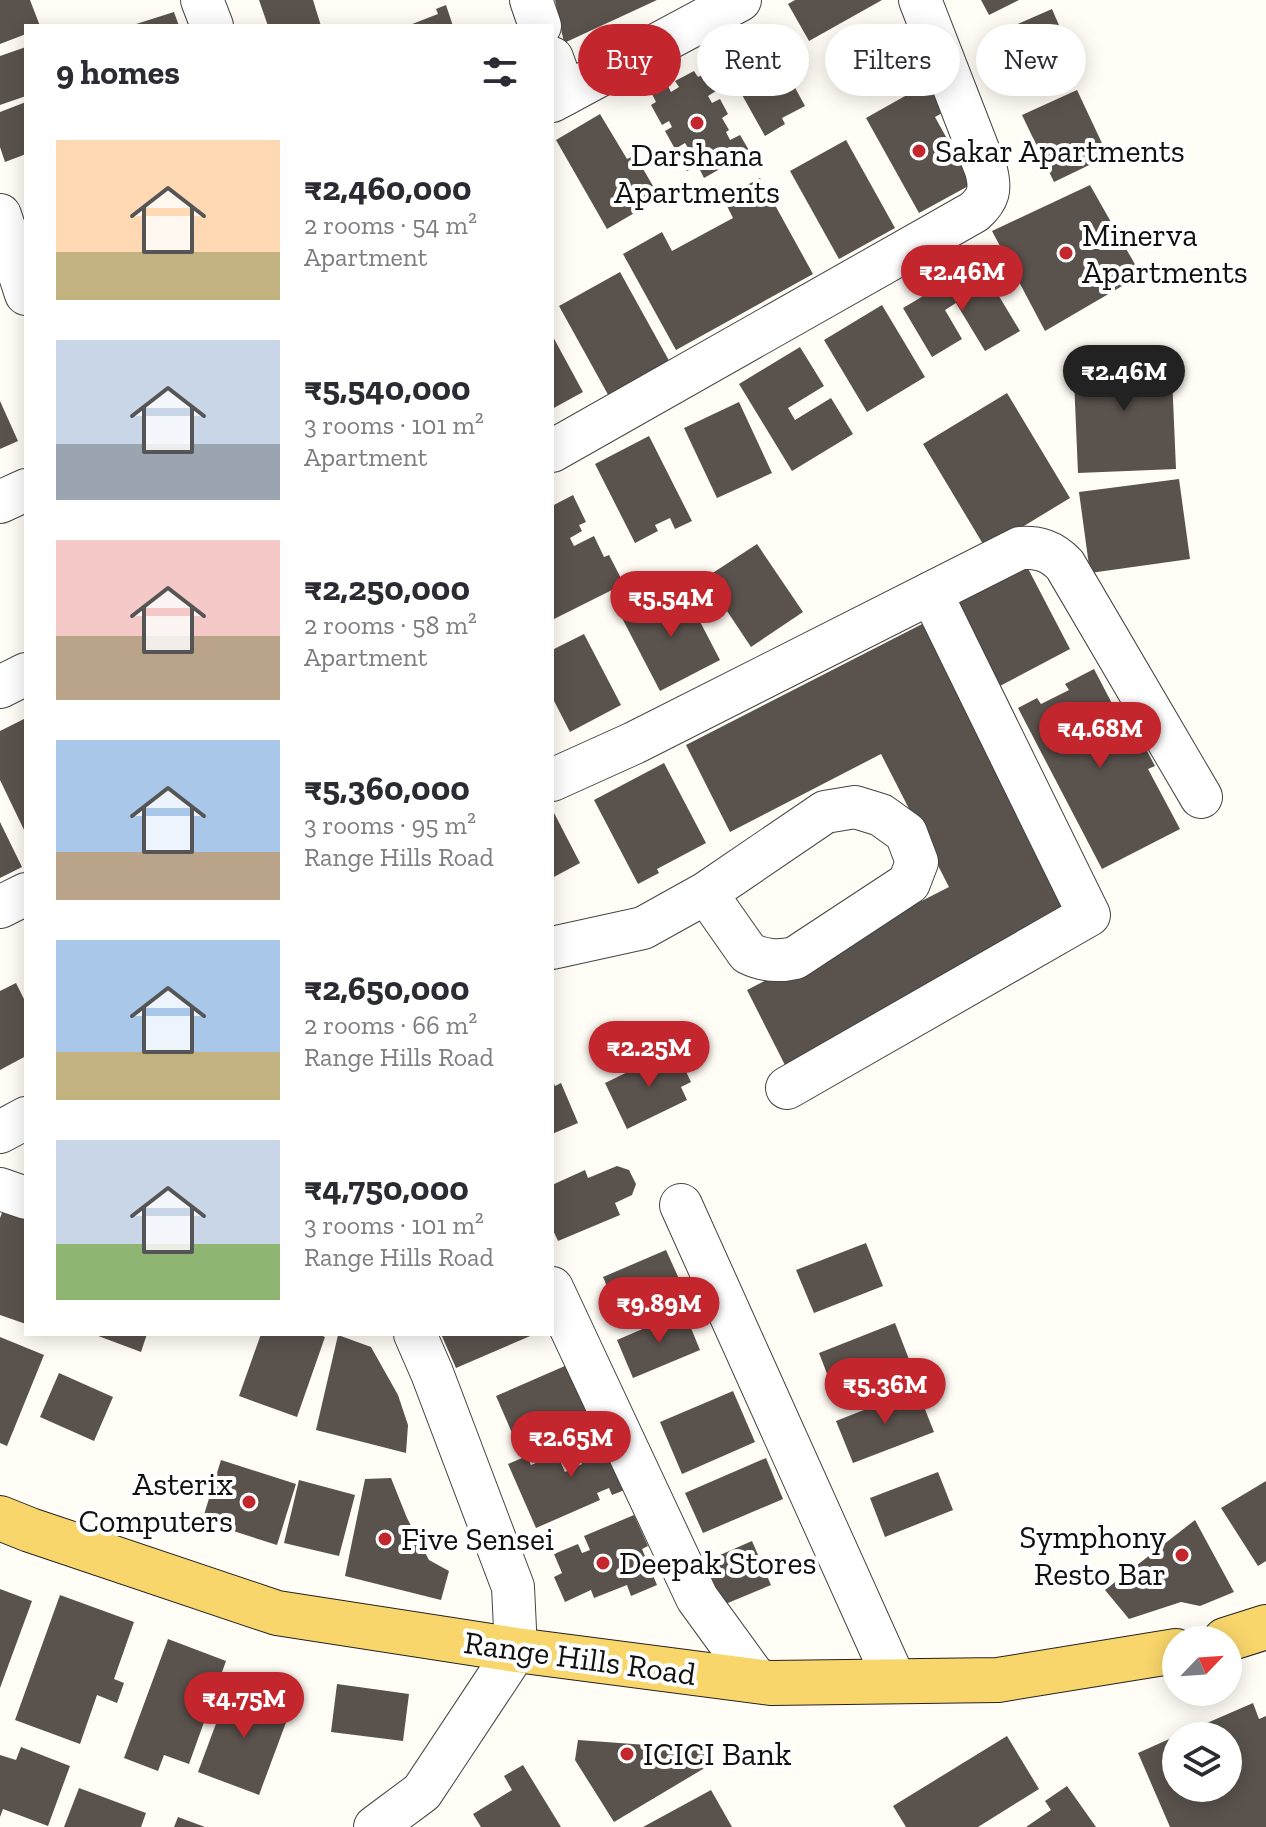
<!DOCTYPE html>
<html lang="en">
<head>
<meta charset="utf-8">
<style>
  :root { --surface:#fff; --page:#f2f2f3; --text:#2b2b33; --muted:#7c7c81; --accent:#c4262e }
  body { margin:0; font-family:"Zilla Slab",serif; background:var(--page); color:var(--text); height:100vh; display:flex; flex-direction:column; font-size:30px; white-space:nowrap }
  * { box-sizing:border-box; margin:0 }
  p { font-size:26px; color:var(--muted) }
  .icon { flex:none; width:44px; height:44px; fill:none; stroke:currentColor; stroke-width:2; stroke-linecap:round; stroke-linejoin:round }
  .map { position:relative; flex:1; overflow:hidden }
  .drawer { position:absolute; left:24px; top:24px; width:530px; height:1312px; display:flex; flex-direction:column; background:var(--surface); border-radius:0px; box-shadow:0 4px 20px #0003 }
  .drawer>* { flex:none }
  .banner { position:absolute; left:578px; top:24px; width:568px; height:72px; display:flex; gap:16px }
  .needle { width:52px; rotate:65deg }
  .buttons { position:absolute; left:1162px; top:1626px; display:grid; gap:16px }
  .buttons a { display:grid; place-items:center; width:80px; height:80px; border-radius:50%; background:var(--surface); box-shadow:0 4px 20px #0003; font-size:40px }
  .price { position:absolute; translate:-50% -68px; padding:0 18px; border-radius:28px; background:var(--accent); color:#fff; font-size:26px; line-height:52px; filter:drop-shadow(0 2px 4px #0008) }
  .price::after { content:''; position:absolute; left:50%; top:48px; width:24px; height:18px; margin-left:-12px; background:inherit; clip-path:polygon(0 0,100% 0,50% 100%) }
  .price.selected { background:#222; color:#fff }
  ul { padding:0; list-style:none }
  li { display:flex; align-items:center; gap:24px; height:200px; padding:0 32px }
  li span { display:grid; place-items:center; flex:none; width:224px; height:160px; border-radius:0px; color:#555 }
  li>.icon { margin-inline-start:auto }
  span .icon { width:96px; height:96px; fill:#fffc; stroke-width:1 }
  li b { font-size:34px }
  h2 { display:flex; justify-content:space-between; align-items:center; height:96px; padding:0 32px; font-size:34px }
  .tag { padding:0 28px; border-radius:36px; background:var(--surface); box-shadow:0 4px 20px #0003; font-size:28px; line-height:72px }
  .tag.selected { background:var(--accent); color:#fff }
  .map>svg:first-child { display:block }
</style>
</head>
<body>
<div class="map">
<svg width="1266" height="1827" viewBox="0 0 1266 1827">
  <rect width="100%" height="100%" fill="#fffdf5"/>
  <!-- building -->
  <g fill="#5a524d">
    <path d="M0 0H30L40 26H26V34L0 44Z"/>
    <path d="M259 0H313L321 26H268Z"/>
    <path d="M555 0H657L564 43Z"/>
    <path d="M795 0H882L809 41 788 4Z"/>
    <path d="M981 0H1019L989 15Z"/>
    <path d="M446 5 453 26H407L438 14 436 9Z"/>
    <path d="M1052 9 1074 60 1026 81 1004 30Z"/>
    <path d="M174 12 179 26H133V25Z"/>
    <path d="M774 38 797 80 792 82 805 106 782 118 785 124 765 136 722 59 743 47 747 53Z"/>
    <path d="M26 47V96L0 105V56Z"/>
    <path d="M694 71 698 77 706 73 716 91 708 96 712 103 720 99 728 114 722 118 729 130 726 132 730 140 740 135 750 152 704 178 698 166 687 171 679 157 690 151 685 143 675 149 665 131 672 127 669 121 662 125 651 105 656 102 652 94 668 86 671 92 679 87 675 81Z"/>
    <path d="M937 78 953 107 935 117 972 184 919 213 866 118Z"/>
    <path d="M1077 90 1108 156 1054 182 1022 115Z"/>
    <path d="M26 102V154L5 162 0 147V112Z"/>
    <path d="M600 114 627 159 635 155 660 198 607 229 556 140Z"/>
    <path d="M846 140 895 228 839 259 790 171Z"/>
    <path d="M760 178 813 274 676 350 623 254 662 232 672 251 733 218 723 198Z"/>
    <path d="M1090 185 1141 275 1045 331 992 231Z"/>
    <path d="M979 263 1020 331 985 351 956 303 945 310 962 339 932 357 903 308Z"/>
    <path d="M620 272 672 366 611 400 559 306Z"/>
    <path d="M882 305 925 377 867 412 824 340Z"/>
    <path d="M552 335 583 392 552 409Z"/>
    <path d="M800 347 824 386 788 408 795 420 831 398 853 434 792 471 739 384Z"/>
    <path d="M1171 353 1176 469 1078 473 1073 356Z"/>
    <path d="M1007 393 1070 498 986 549 923 444Z"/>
    <path d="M0 401 18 441 0 449Z"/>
    <path d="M739 402 772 473 717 498 684 428Z"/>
    <path d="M649 436 692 521 675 529 670 518 655 525 658 531 635 543 595 464Z"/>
    <path d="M1179 479 1190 559 1090 573 1079 492Z"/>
    <path d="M573 495 586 522 579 525 582 531 570 538 574 546 594 536 604 557 609 555 624 584 552 620V506Z"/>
    <path d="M757 544 803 612 751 647 705 578Z"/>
    <path d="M1022 557 1070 649 1000 686 952 594Z"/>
    <path d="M682 587 720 660 660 691 622 618Z"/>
    <path d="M930 620 1071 909 788 1071 747 990 949 887 881 754 730 832 686 745Z"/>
    <path d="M584 634 621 705 570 732 552 697V650Z"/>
    <path d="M1094 669 1128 734 1136 730 1155 766 1148 769 1180 829 1102 869 1018 708 1037 698 1041 704 1069 690 1065 684Z"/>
    <path d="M26 718V834L0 780V731Z"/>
    <path d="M664 763 706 843 657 869 659 873 638 884 594 800Z"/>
    <path d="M552 809 580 863 552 878Z"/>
    <path d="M0 822 22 867 0 878Z"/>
    <path d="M16 983 26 1003V1056L0 1070V991Z"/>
    <path d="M675 1049 691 1082 681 1087 687 1100 627 1129 605 1083Z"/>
    <path d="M552 1079 555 1086 561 1083 578 1123 552 1134Z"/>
    <path d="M617 1166 629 1170 636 1184 632 1195 615 1203 620 1215 558 1241 552 1228V1185L585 1170 588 1178Z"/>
    <path d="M7 1199 26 1206V1324L0 1315V1218Z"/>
    <path d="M866 1243 883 1286 814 1313 796 1270Z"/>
    <path d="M666 1250 689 1301 625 1328 603 1277Z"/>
    <path d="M684 1311 700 1350 633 1378 617 1340Z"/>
    <path d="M895 1323 912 1367 836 1397 819 1353Z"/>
    <path d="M93 1334H147L141 1352Z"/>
    <path d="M261 1334H318L325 1337 297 1417 239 1396Z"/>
    <path d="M441 1334H535L456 1368Z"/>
    <path d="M338 1335 371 1347 398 1395 408 1425 406 1453 316 1430Z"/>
    <path d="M0 1337 44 1355 7 1446 0 1443Z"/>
    <path d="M581 1359 604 1413 519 1449 496 1396Z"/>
    <path d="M59 1373 113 1397 94 1441 40 1417Z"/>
    <path d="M917 1389 934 1432 853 1463 836 1421Z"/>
    <path d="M733 1391 755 1442 682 1474 660 1422Z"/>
    <path d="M604 1423 632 1487 612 1495 609 1488 597 1493 600 1500 536 1528 508 1464 527 1456 531 1465 557 1454 565 1472 582 1464 574 1447 588 1441 584 1432Z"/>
    <path d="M766 1458 783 1499 703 1533 685 1493Z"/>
    <path d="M221 1460 296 1484 277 1545 202 1521Z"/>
    <path d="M938 1472 953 1510 885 1537 870 1498Z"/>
    <path d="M391 1478 407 1518 429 1560 449 1571 441 1600 345 1576 365 1479Z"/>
    <path d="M299 1480 355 1495 339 1556 284 1543Z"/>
    <path d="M1266 1481V1561L1258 1566 1221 1508Z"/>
    <path d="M634 1515 648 1546 642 1549 657 1585 631 1596 627 1585 594 1598 591 1590 565 1602 554 1577 562 1573 554 1554 578 1544 582 1553 590 1550 584 1536Z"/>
    <path d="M1195 1520 1234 1592 1200 1606 1181 1602 1129 1619 1105 1590Z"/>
    <path d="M752 1541 771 1585 723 1605 704 1562Z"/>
    <path d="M0 1589 32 1601 0 1688Z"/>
    <path d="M60 1595 134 1622 114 1679 124 1683 117 1703 97 1695 80 1744 15 1720Z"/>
    <path d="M168 1639 226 1661 189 1764 164 1755 158 1771 124 1758Z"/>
    <path d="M337 1684 409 1694 403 1741 331 1732Z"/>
    <path d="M230 1686 291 1709 259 1795 198 1772Z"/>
    <path d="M1253 1703 1259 1719 1266 1716V1827H1170L1138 1753 1176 1736V1788H1228V1736H1177Z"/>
    <path d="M1007 1736 1039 1789 978 1827H906L893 1806Z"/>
    <path d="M578 1740 702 1749 708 1766 614 1822 575 1760Z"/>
    <path d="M21 1747 70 1766 48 1826 3 1809 0 1817V1755L16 1760Z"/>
    <path d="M523 1765 561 1827H481L473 1814 512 1790 504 1776Z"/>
    <path d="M1067 1786 1096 1827H1026L1051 1810 1045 1801Z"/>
    <path d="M79 1788 146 1813 141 1827H64Z"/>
    <path d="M711 1790 732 1827H643Z"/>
    <path d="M178 1817 205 1827H174Z"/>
  </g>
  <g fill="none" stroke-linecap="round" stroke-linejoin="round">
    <defs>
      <g id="minor">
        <path d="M202 0 212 26"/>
        <path d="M531 0 540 26"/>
        <path d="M552 58 565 94"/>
        <path d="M552 101 740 0"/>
        <path d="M0 215 26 294"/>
        <path d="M552 451 974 212C989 199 991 189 986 170L920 0"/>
        <path d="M0 502 26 490"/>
        <path d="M0 687 26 674"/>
        <path d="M552 780 634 743 1020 548C1039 547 1052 551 1065 565L1201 797"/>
        <path d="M0 907 26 894"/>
        <path d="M552 948 643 928 706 893 825 812 855 807 881 815 906 833 917 862 909 883 795 958C778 962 764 961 748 953L706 893"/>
        <path d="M787 1088 1089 915 931 593"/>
        <path d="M0 1132 26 1118"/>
        <path d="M0 1189 26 1198"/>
        <path d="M681 1205 895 1681"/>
        <path d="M552 1288 697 1598 758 1682"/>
        <path d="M375 1827 422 1792 516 1650 513 1587 432 1373 415 1334"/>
      </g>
      <g id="major">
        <path d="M0 1518 30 1530 277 1613 516 1650 771 1683 998 1680 1176 1651"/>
        <path d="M1225 1640 1266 1627"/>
      </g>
    </defs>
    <!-- minor casing -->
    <use href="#minor" stroke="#444" stroke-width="44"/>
    <!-- major casing -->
    <use href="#major" stroke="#222" stroke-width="46"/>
    <!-- minor -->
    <use href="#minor" stroke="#fff" stroke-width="42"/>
    <!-- major -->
    <use href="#major" stroke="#f9d66b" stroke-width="44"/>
  </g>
  <!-- markers -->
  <g fill="#c4262e" stroke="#fff" stroke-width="3">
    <circle cx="697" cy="123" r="8"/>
    <circle cx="919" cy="151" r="8"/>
    <circle cx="1066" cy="253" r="8"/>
    <circle cx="249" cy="1502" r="8"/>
    <circle cx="385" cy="1539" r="8"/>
    <circle cx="1182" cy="1555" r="8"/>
    <circle cx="603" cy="1563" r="8"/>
    <circle cx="627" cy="1754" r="8"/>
  </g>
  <g text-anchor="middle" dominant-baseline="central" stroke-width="8" stroke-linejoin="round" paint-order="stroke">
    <!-- poi labels -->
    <g font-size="32" fill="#111" stroke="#fff" text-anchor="start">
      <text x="935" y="151">Sakar Apartments</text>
      <text x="697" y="155" text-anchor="middle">Darshana<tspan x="697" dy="37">Apartments</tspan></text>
      <text x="1082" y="235">Minerva<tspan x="1082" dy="37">Apartments</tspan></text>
      <text x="233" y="1484" text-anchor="end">Asterix<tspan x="233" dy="37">Computers</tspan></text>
      <text x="1166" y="1537" text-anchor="end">Symphony<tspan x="1166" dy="37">Resto Bar</tspan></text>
      <text x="401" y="1539">Five Sensei</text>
      <text x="619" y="1563">Deepak Stores</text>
      <text x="643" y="1754">ICICI Bank</text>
    </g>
    <!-- street labels -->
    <g font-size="32" fill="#111" stroke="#fff">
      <text transform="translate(580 1658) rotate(8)">Range Hills Road</text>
    </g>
  </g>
</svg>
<div class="buttons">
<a><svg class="needle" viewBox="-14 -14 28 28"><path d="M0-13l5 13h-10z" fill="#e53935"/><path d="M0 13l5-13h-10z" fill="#7c7c81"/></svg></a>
<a><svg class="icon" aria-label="layers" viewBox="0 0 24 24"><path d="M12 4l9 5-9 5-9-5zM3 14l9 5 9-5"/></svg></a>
</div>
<b class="price" style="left:962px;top:313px">₹2.46M</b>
<b class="price selected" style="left:1124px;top:413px">₹2.46M</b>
<b class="price" style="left:671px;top:639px">₹5.54M</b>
<b class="price" style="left:1100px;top:770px">₹4.68M</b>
<b class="price" style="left:649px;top:1089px">₹2.25M</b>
<b class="price" style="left:659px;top:1345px">₹9.89M</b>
<b class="price" style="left:885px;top:1426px">₹5.36M</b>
<b class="price" style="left:571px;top:1479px">₹2.65M</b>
<b class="price" style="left:244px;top:1740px">₹4.75M</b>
<div class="banner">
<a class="tag selected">Buy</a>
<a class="tag">Rent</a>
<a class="tag">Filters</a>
<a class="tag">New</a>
</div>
<section class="drawer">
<h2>9 homes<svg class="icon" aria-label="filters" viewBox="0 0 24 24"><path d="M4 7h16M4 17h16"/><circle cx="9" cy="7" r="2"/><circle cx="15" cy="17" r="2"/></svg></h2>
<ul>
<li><span style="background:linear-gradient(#ffd9b3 70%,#c2b280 0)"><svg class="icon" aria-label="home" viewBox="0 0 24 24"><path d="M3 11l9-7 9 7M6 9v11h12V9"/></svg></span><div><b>₹2,460,000</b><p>2 rooms · 54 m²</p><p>Apartment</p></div></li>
<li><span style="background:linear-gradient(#c9d6e8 65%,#9aa5b1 0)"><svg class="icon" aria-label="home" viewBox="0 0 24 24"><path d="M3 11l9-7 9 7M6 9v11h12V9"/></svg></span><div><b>₹5,540,000</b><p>3 rooms · 101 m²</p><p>Apartment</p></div></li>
<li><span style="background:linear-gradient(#f6c9c9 60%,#b9a48a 0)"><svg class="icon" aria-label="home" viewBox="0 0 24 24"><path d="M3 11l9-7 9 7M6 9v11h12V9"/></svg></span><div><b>₹2,250,000</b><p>2 rooms · 58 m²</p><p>Apartment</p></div></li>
<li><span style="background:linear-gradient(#a9c7e8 70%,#b9a48a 0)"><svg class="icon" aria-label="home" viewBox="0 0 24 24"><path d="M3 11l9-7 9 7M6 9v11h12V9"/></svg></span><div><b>₹5,360,000</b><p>3 rooms · 95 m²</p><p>Range Hills Road</p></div></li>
<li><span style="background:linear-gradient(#a9c7e8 70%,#c2b280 0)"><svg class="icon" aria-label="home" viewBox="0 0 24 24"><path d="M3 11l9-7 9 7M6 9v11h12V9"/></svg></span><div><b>₹2,650,000</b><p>2 rooms · 66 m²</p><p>Range Hills Road</p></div></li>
<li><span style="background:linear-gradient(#c9d6e8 65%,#8fb573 0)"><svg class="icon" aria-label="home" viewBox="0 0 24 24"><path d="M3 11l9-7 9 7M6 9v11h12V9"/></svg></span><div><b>₹4,750,000</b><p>3 rooms · 101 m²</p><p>Range Hills Road</p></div></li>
</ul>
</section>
</div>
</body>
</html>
